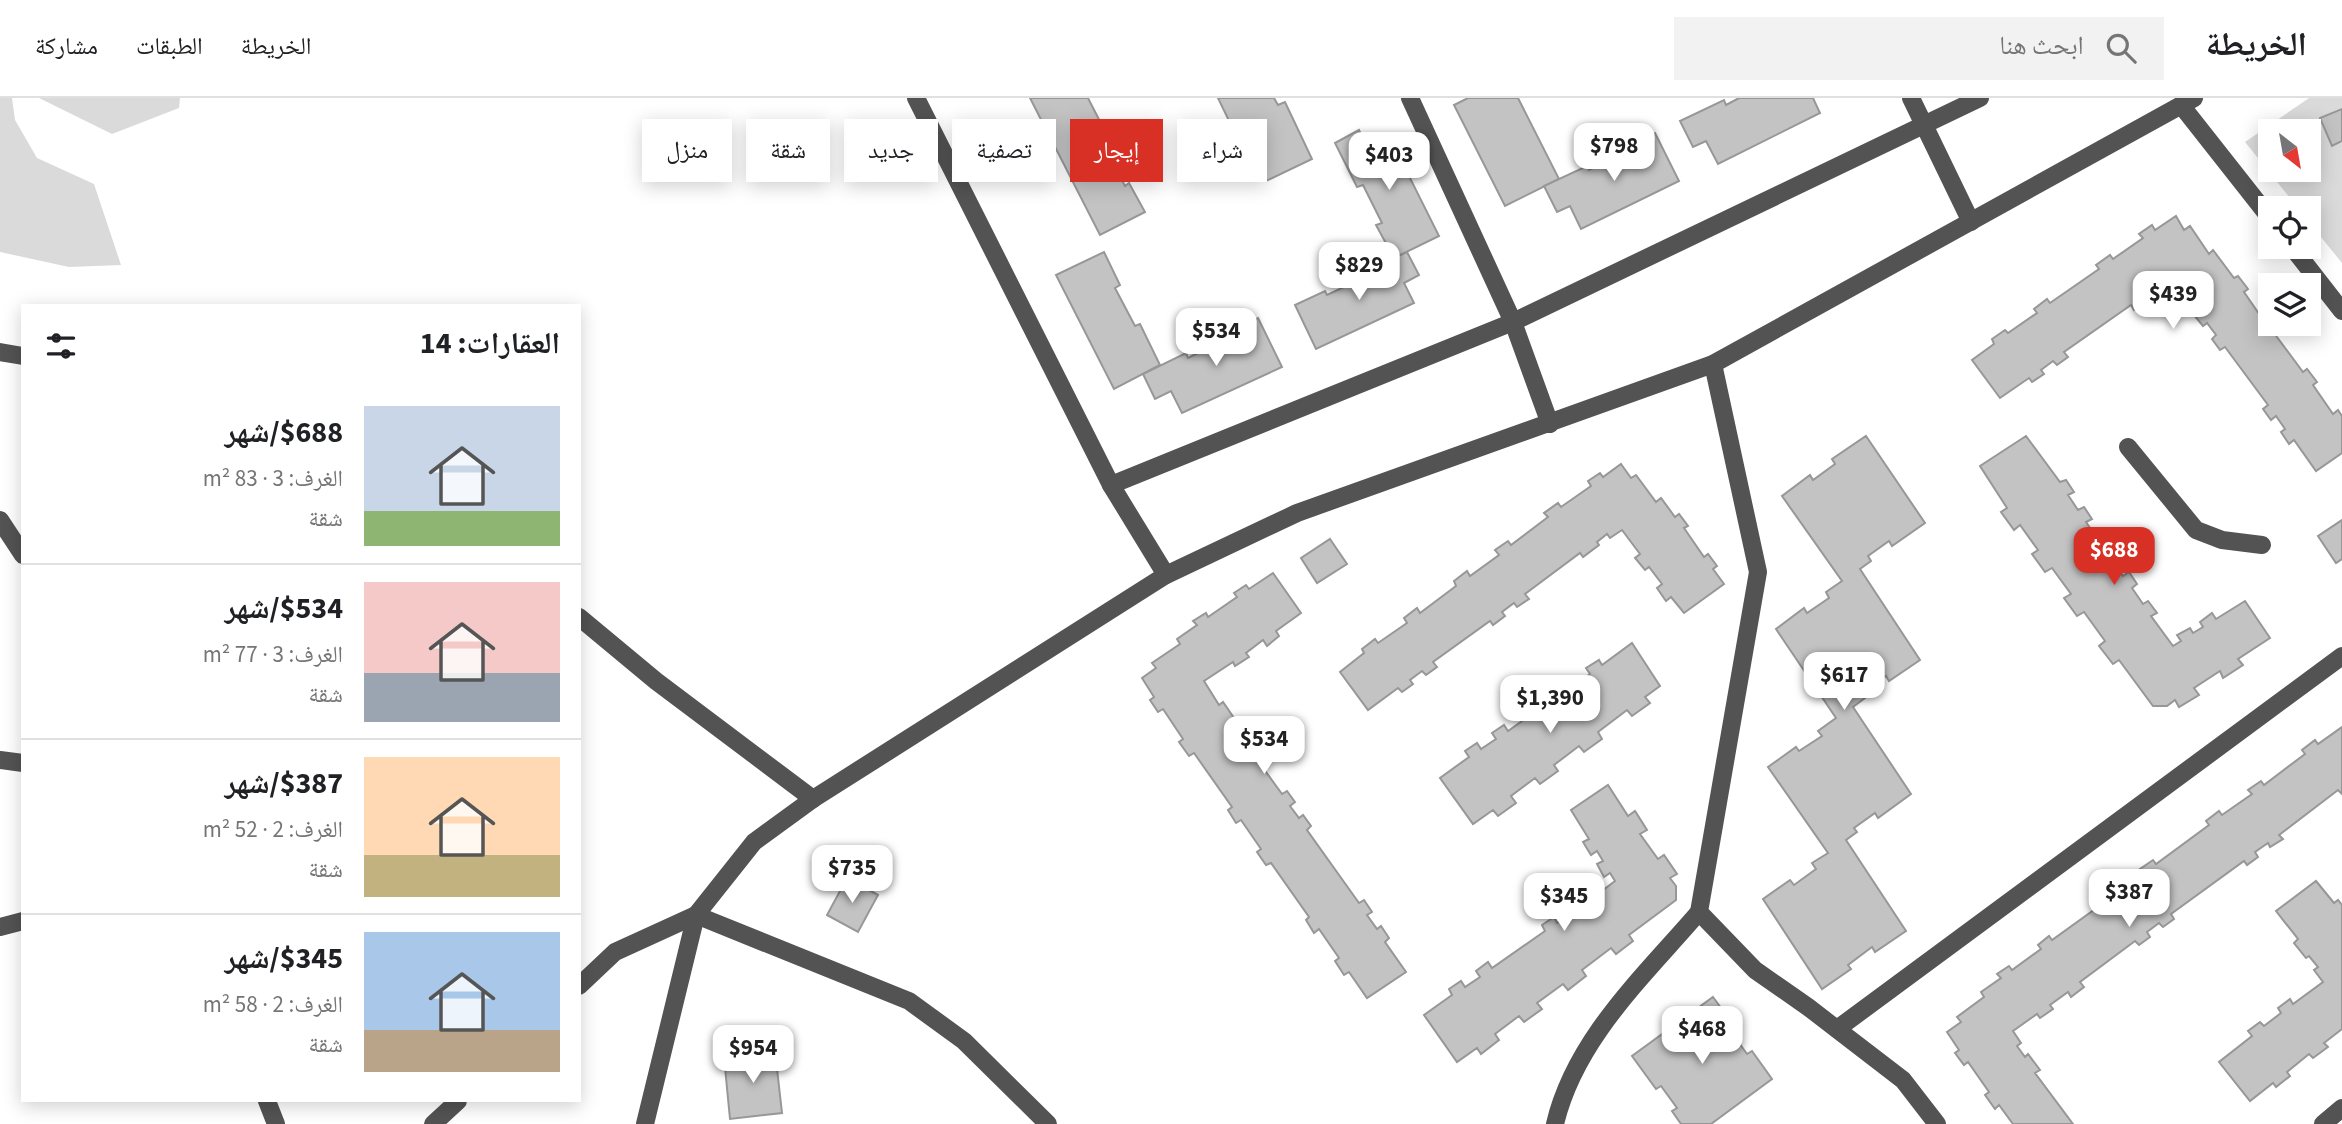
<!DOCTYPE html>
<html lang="ar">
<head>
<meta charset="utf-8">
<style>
  :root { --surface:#fff; --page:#f2f2f2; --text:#202124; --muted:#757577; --line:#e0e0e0; --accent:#d93025 }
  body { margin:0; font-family:"Source Sans 3","Noto Naskh Arabic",sans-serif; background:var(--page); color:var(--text); direction:rtl; height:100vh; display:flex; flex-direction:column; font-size:26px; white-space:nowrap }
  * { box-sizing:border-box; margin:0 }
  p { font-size:23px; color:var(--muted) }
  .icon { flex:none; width:38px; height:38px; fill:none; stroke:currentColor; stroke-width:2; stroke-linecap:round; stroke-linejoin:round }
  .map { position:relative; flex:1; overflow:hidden; direction:ltr }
  .details { position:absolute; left:21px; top:206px; width:560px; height:798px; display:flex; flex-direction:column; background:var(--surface); border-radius:0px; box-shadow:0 4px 18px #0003; direction:rtl }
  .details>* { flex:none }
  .guide { position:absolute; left:602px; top:21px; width:665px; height:63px; direction:rtl; display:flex; gap:14px }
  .needle { width:46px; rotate:149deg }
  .buttons { position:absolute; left:2258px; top:21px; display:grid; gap:14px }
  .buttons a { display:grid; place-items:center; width:63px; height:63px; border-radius:0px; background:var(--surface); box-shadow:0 4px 18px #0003; font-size:35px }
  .price { position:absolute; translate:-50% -60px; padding:0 16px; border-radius:14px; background:#fff; color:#222; font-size:23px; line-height:46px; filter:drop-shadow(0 2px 4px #0008) }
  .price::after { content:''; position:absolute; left:50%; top:42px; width:21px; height:16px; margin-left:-10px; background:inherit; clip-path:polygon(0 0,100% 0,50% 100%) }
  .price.selected { background:var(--accent); color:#fff }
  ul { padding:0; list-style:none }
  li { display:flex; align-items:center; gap:21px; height:175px; padding:0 21px }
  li+li { border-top:2px solid var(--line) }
  li span { display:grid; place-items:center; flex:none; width:196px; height:140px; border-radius:0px; color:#555 }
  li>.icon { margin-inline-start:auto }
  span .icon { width:84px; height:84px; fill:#fffc; stroke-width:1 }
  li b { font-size:30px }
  h2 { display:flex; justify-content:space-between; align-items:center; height:84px; padding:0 21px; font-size:30px }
  .chip { padding:0 24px; border-radius:0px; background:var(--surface); box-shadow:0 4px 18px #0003; font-size:24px; line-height:63px }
  .chip.selected { background:var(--accent); color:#fff }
  header { display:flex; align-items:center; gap:42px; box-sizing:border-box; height:98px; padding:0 35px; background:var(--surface); border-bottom:2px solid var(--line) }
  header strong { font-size:33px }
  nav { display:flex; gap:38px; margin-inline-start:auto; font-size:24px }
  .search { width:490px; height:63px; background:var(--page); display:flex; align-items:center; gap:18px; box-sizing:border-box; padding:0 24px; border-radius:0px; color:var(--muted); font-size:26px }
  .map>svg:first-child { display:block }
</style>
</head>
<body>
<header>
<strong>الخريطة</strong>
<div class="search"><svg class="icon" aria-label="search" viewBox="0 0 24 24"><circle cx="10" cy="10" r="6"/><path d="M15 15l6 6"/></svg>ابحث هنا</div>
<nav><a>الخريطة</a><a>الطبقات</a><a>مشاركة</a></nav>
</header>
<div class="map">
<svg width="2342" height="1026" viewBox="0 0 2342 1026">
  <rect width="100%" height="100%" fill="#fff"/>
  <!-- green -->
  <g fill="#dadada" fill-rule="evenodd">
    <path d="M0 0H12L15 22 37 60 94 86 121 167 69 169 0 154Z"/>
    <path d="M39 0H180L179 10 112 36Z"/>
    <path d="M2309 0H2342V165L2308 123V110H2298L2245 44ZM2270 33H2308V72H2270Z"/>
  </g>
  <!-- building -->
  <g fill="#c3c3c3" stroke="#979797" stroke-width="2">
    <path d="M1030 0H1088L1111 45 1104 48 1125 88 1129 85 1145 114 1100 137Z"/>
    <path d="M1218 0H1274L1278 7 1285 4 1312 61 1266 83 1251 53 1245 56Z"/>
    <path d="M1468 0H1518L1559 81 1505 108 1454 7Z"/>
    <path d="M1739 0H1813L1820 15 1718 66 1706 43 1693 49 1680 23 1724 2 1726 7Z"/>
    <path d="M2342 11V43L2332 48 2320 20Z"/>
    <path d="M1359 32 1366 48 1388 36 1439 138 1394 160 1376 127 1382 125 1363 87 1357 89 1335 45Z"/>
    <path d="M1655 35 1679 83 1581 131 1570 108 1557 114 1544 88 1587 68 1589 72 1630 52 1628 48Z"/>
    <path d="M2176 118 2184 132 2190 128 2209 156 2213 152 2234 180 2238 178 2248 191 2244 194 2264 223 2270 219V226H2274L2278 232 2274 235 2303 274 2307 271 2317 284 2313 287 2333 316 2338 312 2342 318V355L2316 373 2294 342 2289 346 2281 334 2285 331 2276 318 2271 322 2263 311 2268 307 2225 249 2220 252 2212 241 2216 237 2207 225 2203 228 2194 217 2199 214 2176 182 2161 193 2158 189 2148 197 2150 200 2134 212 2131 207 2064 254 2068 259 2057 267 2053 263 2041 272 2044 276 2032 284 2029 280 2000 300 1972 262 1994 246 1992 241 2005 232 2008 235 2037 215 2034 211 2047 201 2050 205 2099 171 2096 167 2110 157 2113 161 2143 140 2139 136 2152 127 2155 132Z"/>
    <path d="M1104 154 1120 187 1115 190 1135 228 1140 226 1160 267 1114 291 1056 177Z"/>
    <path d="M1407 154 1419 177 1404 185 1414 205 1316 251 1295 207 1325 193 1327 197 1370 177 1368 173Z"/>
    <path d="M1258 220 1282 269 1182 315 1171 293 1155 301 1143 276 1186 255 1188 260 1230 239 1228 234Z"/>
    <path d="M1866 338 1925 425 1892 448 1889 443 1868 458 1871 463 1860 471 1920 562 1889 583 1886 578 1862 595 1865 600 1853 609 1911 696 1878 720 1875 715 1854 730 1857 734 1846 742 1906 833 1875 854 1872 849 1848 867 1851 871 1822 891 1763 801 1790 782 1794 787 1816 771 1812 765 1828 755 1768 669 1796 649 1799 653 1822 638 1818 633 1836 620 1776 531 1804 510 1807 515 1829 500 1826 494 1842 483 1782 398 1810 377 1813 382 1835 366 1832 361Z"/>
    <path d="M2026 338 2060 384 2066 382 2074 394 2068 397 2078 412 2084 409 2092 421 2086 424 2123 478 2129 474 2137 486 2132 490 2143 506 2148 503 2157 515 2151 518 2173 548 2181 543 2177 537 2190 530 2193 535 2203 529 2200 524 2212 515 2216 521 2245 503 2270 540 2238 561 2243 567 2223 580 2220 573 2194 590 2199 597 2179 609 2175 602 2167 608H2153L2119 562 2113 566 2099 548 2105 543 2084 514 2077 518 2064 500 2071 496 2052 470 2045 474 2032 456 2038 452 2020 427 2014 432 2001 414 2007 410 1980 368Z"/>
    <path d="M1621 366 1631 380 1636 377 1656 404 1661 400 1675 419 1679 416 1688 428 1684 430 1704 459 1708 456 1717 468 1713 471 1724 486 1684 515 1671 499 1666 503 1657 490 1662 486 1649 469 1645 472 1635 460 1640 456 1622 432 1610 440 1607 436 1597 444 1599 447 1583 459 1580 455 1525 496 1529 501 1517 509 1514 505 1502 514 1505 518 1493 527 1490 523 1433 564 1437 569 1426 577 1422 573 1410 582 1413 586 1402 594 1398 590 1368 612 1340 574 1364 555 1362 551 1375 541 1378 545 1407 525 1404 520 1417 510 1420 515 1456 488 1454 483 1467 473 1470 478 1499 457 1495 452 1508 443 1511 447 1548 419 1544 415 1558 405 1561 409 1591 388 1588 383 1600 375 1603 379Z"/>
    <path d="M2342 422V461L2336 465 2318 438Z"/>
    <path d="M1330 441 1347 466 1317 485 1301 460Z"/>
    <path d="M1273 475 1301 515 1276 533 1279 538 1267 548 1263 542 1246 555 1249 559 1235 568 1233 564 1204 583 1219 607 1223 604 1234 620 1229 623 1282 696 1287 693 1295 704 1290 708 1299 720 1303 717 1311 728 1307 732 1359 805 1364 802 1372 814 1367 817 1377 831 1381 828 1389 840 1385 844 1406 874 1367 900 1349 874 1344 877 1335 863 1339 860 1319 831 1314 835 1306 822 1309 819 1271 765 1266 767 1257 754 1261 751 1241 722 1236 725 1228 712 1232 709 1194 655 1189 658 1179 644 1183 641 1163 611 1158 614 1150 602 1154 599 1142 580 1156 570 1152 565 1180 546 1177 541 1197 527 1193 523 1206 515 1208 519 1237 499 1234 495 1246 487 1249 491Z"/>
    <path d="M1632 545 1660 588 1645 599 1650 605 1632 618 1627 612 1598 634 1602 641 1584 654 1579 648 1554 667 1558 673 1540 686 1535 680 1511 698 1516 705 1498 718 1493 712 1473 726 1440 680 1469 659 1465 653 1477 645 1481 651 1496 641 1492 635 1504 627 1508 633 1562 595 1558 590 1570 581 1574 587 1590 576 1586 570 1599 562 1602 567Z"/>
    <path d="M2342 629V696L2338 692 2279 737 2283 741 2270 749 2268 745 2255 754 2258 759 2247 767 2244 763 2171 816 2174 821 2163 829 2159 825 2147 834 2150 839 2139 847 2135 843 2080 884 2084 889 2071 899 2068 894 2050 907 2053 911 2040 920 2037 916 2013 933 2021 945 2017 948 2025 959 2028 956 2040 972 2035 975 2073 1026H2013L1999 1007 1995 1011 1985 997 1989 994 1968 964 1964 967 1955 955 1959 952 1947 934 1961 924 1957 919 1984 899 1981 894 2001 880 1997 876 2009 868 2012 872 2041 851 2038 847 2049 838 2052 842 2102 806 2098 801 2112 791 2115 796 2143 775 2140 771 2153 762 2156 766 2209 727 2206 723 2219 713 2222 717 2252 696 2248 692 2261 683 2264 687 2305 656 2302 652 2315 642 2318 646Z"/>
    <path d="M1608 687 1628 718 1635 713 1647 732 1640 736 1658 761 1664 757 1677 776 1670 780 1676 788V802L1629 837 1633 843 1616 856 1611 850 1582 872 1586 878 1568 892 1563 886 1537 905 1542 911 1524 924 1519 918 1495 936 1499 942 1481 956 1477 950 1457 964 1424 917 1452 897 1449 891 1461 883 1465 889 1480 879 1476 873 1488 864 1492 870 1545 833 1542 827 1554 819 1557 825 1574 813 1570 807 1582 799 1586 805 1615 783 1610 775 1604 779 1597 766 1603 763 1597 753 1591 757 1583 744 1589 741 1571 712Z"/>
    <path d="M847 780 878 797 858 834 827 817Z"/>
    <path d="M2316 783 2334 805 2338 802 2342 807V931L2324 945 2328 949 2313 960 2309 956 2287 974 2290 978 2276 989 2273 985 2250 1003 2219 964 2252 938 2248 933 2260 924 2264 928 2281 915 2278 910 2290 901 2293 906 2323 884 2314 872 2318 869 2309 858 2306 860 2294 845 2298 841 2276 813Z"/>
    <path d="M1713 899 1735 929 1730 932 1747 956 1752 953 1772 981 1711 1026H1681L1672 1013 1677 1010 1661 988 1656 991 1632 958Z"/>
    <path d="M775 953 782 1015 730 1021 724 959Z"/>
  </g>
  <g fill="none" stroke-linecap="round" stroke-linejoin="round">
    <!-- minor -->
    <g stroke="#535353" stroke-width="18">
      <path d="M916 0 1111 387 1166 477"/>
      <path d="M1410 0 1513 224 1550 326"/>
      <path d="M1911 0 1971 124"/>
      <path d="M2181 7 2270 120"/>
      <path d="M2292 149 2342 213"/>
      <path d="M0 254 23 258"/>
      <path d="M1713 266 1758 474 1699 814 1755 872 1808 909 1903 982 1937 1026"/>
      <path d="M2128 349 2196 432 2222 442 2262 447"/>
      <path d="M1111 387 1513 224 1980 0"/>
      <path d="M0 422 23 457"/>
      <path d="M579 519 656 583 813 701"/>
      <path d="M0 662 23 665"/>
      <path d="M0 829 23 823"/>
      <path d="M579 888 615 854 696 817 909 903 964 943 1048 1026"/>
      <path d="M1837 931 2342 558"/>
      <path d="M267 1003 276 1026"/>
      <path d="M433 1026 458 1003"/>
      <path d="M645 1026 696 817 754 744 813 701 1166 477 1297 415 1713 266 2194 0"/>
      <path d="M1555 1026C1575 941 1644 878 1699 814"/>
      <path d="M2323 1026 2342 1010"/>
    </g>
  </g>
</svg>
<div class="buttons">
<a><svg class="needle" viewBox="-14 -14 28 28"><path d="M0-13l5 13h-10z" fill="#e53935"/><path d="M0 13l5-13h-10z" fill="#757577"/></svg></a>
<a><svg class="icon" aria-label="locate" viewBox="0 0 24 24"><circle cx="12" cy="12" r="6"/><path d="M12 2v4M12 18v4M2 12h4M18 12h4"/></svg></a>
<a><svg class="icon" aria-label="layers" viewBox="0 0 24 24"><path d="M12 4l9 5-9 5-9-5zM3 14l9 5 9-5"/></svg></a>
</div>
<b class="price" style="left:1614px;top:85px">$798</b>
<b class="price" style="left:1389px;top:94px">$403</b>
<b class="price" style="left:1359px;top:204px">$829</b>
<b class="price" style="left:2173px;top:233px">$439</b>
<b class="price" style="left:1216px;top:270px">$534</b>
<b class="price selected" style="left:2114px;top:489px">$688</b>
<b class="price" style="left:1844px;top:614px">$617</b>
<b class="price" style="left:1550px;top:637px">$1,390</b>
<b class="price" style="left:1264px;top:678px">$534</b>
<b class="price" style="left:852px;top:807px">$735</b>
<b class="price" style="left:2129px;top:831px">$387</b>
<b class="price" style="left:1564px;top:835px">$345</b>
<b class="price" style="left:1702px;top:968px">$468</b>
<b class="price" style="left:753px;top:987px">$954</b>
<div class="guide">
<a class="chip">شراء</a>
<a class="chip selected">إيجار</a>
<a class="chip">تصفية</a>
<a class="chip">جديد</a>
<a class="chip">شقة</a>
<a class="chip">منزل</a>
</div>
<section class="details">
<h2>العقارات: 14<svg class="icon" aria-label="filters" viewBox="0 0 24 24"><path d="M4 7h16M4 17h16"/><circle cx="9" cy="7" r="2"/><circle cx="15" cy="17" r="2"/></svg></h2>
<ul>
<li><span style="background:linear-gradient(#c9d6e8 75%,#8fb573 0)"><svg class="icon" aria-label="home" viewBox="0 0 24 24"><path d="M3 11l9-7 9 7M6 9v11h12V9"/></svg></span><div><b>$688/شهر</b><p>الغرف: 3 · 83 m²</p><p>شقة</p></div></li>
<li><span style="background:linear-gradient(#f6c9c9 65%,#9aa5b1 0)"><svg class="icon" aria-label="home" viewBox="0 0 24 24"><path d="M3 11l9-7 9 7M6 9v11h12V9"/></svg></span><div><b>$534/شهر</b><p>الغرف: 3 · 77 m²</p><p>شقة</p></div></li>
<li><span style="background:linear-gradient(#ffd9b3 70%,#c2b280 0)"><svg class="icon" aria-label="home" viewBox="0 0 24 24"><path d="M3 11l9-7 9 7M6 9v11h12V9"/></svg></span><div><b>$387/شهر</b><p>الغرف: 2 · 52 m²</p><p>شقة</p></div></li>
<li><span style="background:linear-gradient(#a9c7e8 70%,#b9a48a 0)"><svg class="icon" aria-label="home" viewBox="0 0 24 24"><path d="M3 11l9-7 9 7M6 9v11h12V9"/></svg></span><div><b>$345/شهر</b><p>الغرف: 2 · 58 m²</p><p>شقة</p></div></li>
</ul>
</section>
</div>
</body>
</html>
